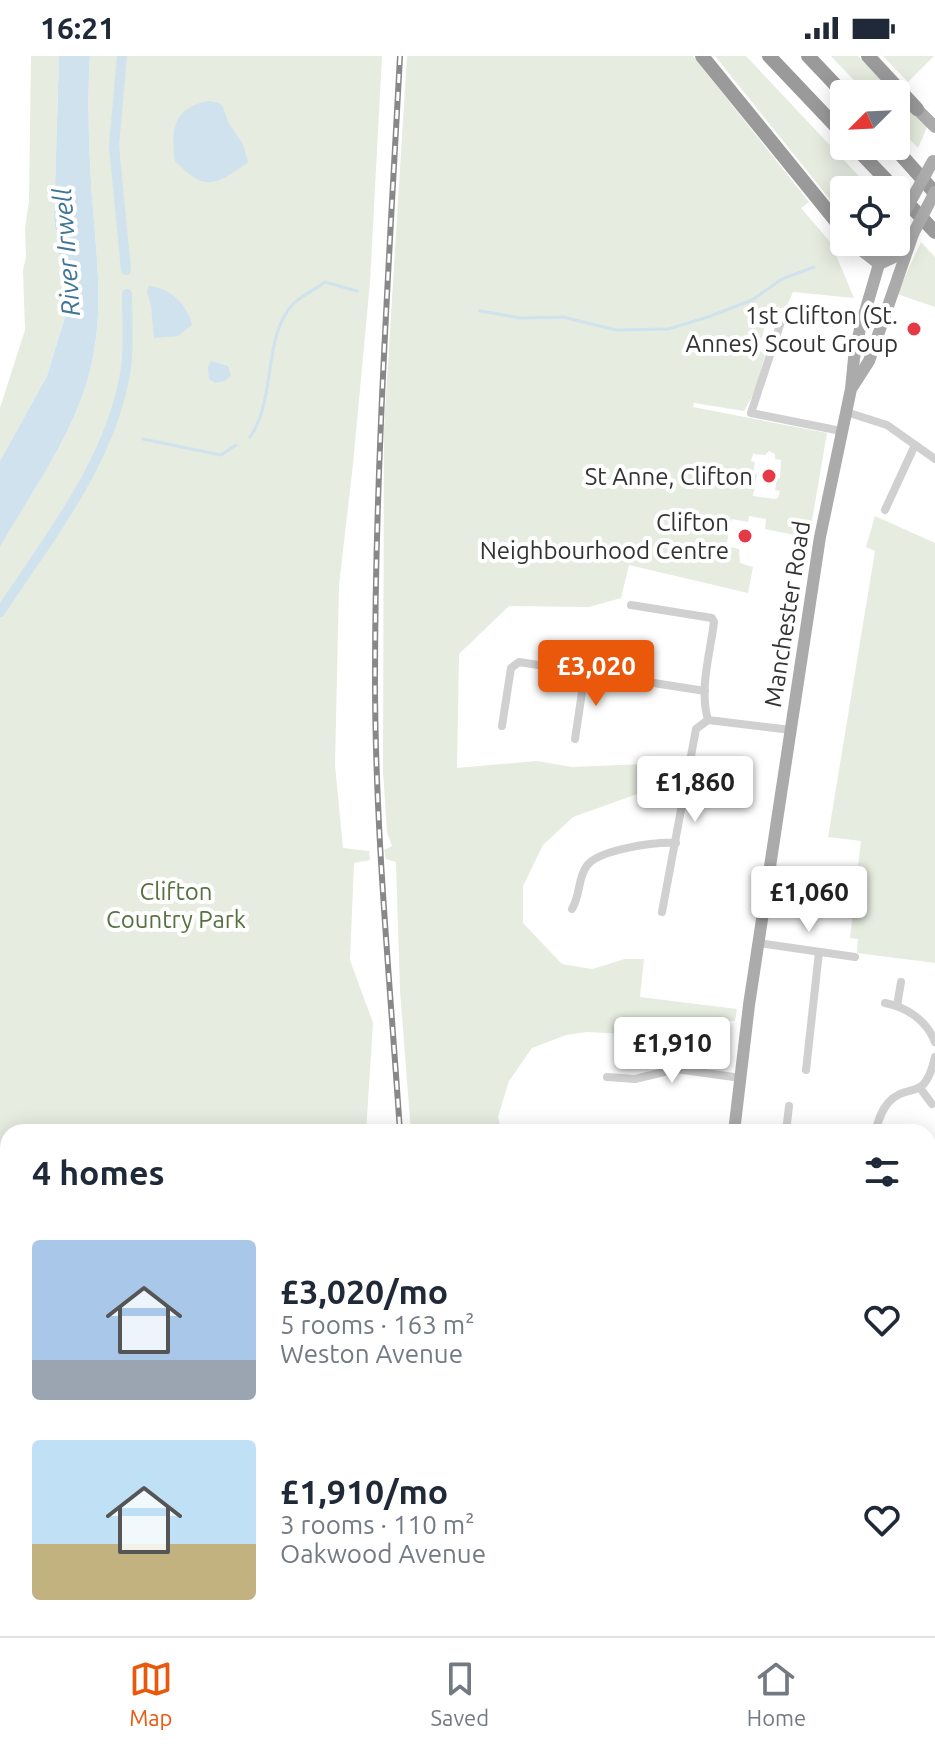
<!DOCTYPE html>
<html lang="en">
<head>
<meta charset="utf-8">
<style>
  :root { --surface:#fff; --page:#f2f2f3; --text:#1f2937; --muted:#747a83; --line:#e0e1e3; --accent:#ea580c }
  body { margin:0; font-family:Ubuntu,sans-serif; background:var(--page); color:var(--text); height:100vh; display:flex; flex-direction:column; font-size:30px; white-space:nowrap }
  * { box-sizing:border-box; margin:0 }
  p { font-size:26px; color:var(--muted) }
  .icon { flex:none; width:44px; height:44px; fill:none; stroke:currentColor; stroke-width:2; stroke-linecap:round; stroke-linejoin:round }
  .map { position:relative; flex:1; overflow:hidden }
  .side { position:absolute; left:0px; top:1068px; width:936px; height:512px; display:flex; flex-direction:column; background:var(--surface); border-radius:24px 24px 0 0; box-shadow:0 4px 20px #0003 }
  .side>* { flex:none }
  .needle { width:52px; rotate:246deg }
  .controls { position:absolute; left:830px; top:24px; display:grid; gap:16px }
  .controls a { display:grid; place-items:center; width:80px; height:80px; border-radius:8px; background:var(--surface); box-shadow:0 4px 20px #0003; font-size:40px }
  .price { position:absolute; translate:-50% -68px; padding:0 18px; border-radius:8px; background:#fff; color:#222; font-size:26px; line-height:52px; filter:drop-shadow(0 2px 4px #0008) }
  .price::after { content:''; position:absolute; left:50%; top:48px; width:24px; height:18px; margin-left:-12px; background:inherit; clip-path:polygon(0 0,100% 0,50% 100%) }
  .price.selected { background:var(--accent); color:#fff }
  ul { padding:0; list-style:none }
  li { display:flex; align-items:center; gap:24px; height:200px; padding:0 32px }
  li span { display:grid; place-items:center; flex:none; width:224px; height:160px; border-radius:8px; color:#555 }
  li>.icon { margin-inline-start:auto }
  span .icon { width:96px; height:96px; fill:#fffc; stroke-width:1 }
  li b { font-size:34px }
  h2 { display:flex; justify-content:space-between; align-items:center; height:96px; padding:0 32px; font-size:34px }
  .status { display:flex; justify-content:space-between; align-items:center; height:56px; padding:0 40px; background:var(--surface); direction:ltr }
  .status svg { height:22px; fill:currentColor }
  .tabs { display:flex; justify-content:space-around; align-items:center; height:112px; border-top:2px solid var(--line); background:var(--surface); font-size:22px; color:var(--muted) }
  .tabs a { display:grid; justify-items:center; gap:4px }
  .tabs .selected { color:var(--accent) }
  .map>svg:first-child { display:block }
</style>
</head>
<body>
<div class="status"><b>16:21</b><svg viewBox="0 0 49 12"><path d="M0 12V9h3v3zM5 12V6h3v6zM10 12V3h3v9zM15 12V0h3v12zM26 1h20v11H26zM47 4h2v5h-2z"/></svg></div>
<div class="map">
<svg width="935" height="1580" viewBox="0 0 935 1580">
  <rect width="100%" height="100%" fill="#fff"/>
  <!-- green -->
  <g fill="#e6ecdf" fill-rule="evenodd">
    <path d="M31 0H59L54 163 67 254 47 320 0 405V352L25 274 23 214 26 201 25 172 29 145Z"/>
    <path d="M90 0H382L370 226 353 408 339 529 335 709 343 792 369 795 370 804 354 807 350 904 373 967 366 1076H8V1572H41L42 1580H0V491C30 439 68 386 86 329 106 264 97 206 92 141 89 94 87 46 90 0Z"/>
    <path d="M407 0H693L809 146 801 152 831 187 854 242 793 236 786 252H770L758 295 766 296 755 335 744 355 694 347 693 351 827 377 809 482 765 473 766 463 749 460 748 466 732 463 726 490 739 493 740 507 753 511 748 537 629 509 621 542 589 551 509 550 459 598 457 712 537 705 572 711 644 708 640 737 573 761 543 789 523 830V867L562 908 592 913 625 903H644L640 941 737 953 735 965 693 964 625 978 587 976 566 979 532 992 509 1025 498 1061 501 1076H411L400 934 396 806 386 803 384 794 392 790 387 776 383 715 384 373ZM769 395 775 398V403L781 404 780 422H777L775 434 780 435 778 442 774 443 753 440 757 418 753 417 755 406 751 405 753 398 765 399Z"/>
    <path d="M715 0H746L872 134H844V161Z"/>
    <path d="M831 0H858L895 38H867Z"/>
    <path d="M883 0H934L908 26Z"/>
    <path d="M896 39 927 71 918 92 896 69Z"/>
    <path d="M921 186 935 201V251L897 238Z"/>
    <path d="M875 460 935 487V907L857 897 858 883 850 882 861 785 828 781 875 495 866 491Z"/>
    <path d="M935 1155V1323H928V1185H932Z"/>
    <path d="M279 1572H401V1580H274Z"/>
  </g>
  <!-- water -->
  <g fill="#cfe2ee">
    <path d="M59 0H90C87 46 89 94 92 141 97 206 106 264 86 329 68 386 30 439 0 491V405L47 320 67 254 54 163Z"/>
    <path d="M209 45 219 47 223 51 228 66 243 88 248 106C216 129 206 137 175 105 171 73 173 51 209 45Z"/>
    <path d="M149 230C169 231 188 249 192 269L178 280 154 282 151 250 147 235Z"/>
    <path d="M211 305 228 310 231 319 225 325 215 327 209 323 208 312Z"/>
  </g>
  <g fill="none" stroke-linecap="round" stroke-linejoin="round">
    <!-- stream -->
    <g stroke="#cfe2ee" stroke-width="3">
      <path d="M480 255 521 262 563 261 616 274 668 273 708 261 752 244 782 223 814 211"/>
      <path d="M250 381C277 343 262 279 294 247 303 239 316 233 325 226L357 235"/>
      <path d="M143 383 221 399 236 389"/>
    </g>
    <!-- canal -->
    <g stroke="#cfe2ee" stroke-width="10">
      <path d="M122 0 114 90 126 214"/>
      <path d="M0 556C50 480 112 404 126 312 129 288 127 262 127 238"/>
    </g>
    <!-- street -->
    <g stroke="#d0d0d0" stroke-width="8">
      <path d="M780 269 751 357 841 375"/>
      <path d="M846 356 887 369 935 403"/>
      <path d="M885 454 915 389"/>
      <path d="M631 549 712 562 714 566C710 598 699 633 708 664L791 674"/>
      <path d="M502 670 511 612 519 606 705 635"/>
      <path d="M575 683 585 616"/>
      <path d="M572 853C580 840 578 823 586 811 597 793 656 786 676 787"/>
      <path d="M662 856 696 673 708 664"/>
      <path d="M758 887 855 901"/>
      <path d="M885 947C907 951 927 965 935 986"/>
      <path d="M897 950 901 926"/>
      <path d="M806 1014 819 896"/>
      <path d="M607 1021 635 1023 676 1013 741 1022"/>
      <path d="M920 1032 932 1048"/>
      <path d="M786 1076 789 1050"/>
      <path d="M875 1076C878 1066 881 1055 888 1047 909 1024 924 1049 935 1001"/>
      <path d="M558 1572 561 1580"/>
      <path d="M651 1572 653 1580"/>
      <path d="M886 1572 887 1580"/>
      <path d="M470 1580V1572"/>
    </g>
    <!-- primary -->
    <g stroke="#ababab" stroke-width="12">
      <path d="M917 53 935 71"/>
      <path d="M856 190 879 208 905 196"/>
      <path d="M853 330 869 305 913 178"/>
      <path d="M734 1076 749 949 820 481 851 333 854 302 860 273 879 208 889 186"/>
      <path d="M759 1572 762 1580"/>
    </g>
    <!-- highway -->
    <g stroke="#9a9a9a" stroke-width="14">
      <path d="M702 0 844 175"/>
      <path d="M769 0 844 79"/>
      <path d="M808 0 844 38"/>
      <path d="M868 0 917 53"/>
      <path d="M854 90 896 134"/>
      <path d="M893 90 935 137"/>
      <path d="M902 141 935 176"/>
      <path d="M853 186 856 190"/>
    </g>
    <defs>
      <g id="rail">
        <path d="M400 0C389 207 375 415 375 623 375 774 390 925 400 1076"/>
        <path d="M413 1580V1572"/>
      </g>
    </defs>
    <!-- rail casing -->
    <use href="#rail" stroke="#888" stroke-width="6"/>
    <!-- rail -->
    <use href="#rail" stroke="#fff" stroke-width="3" stroke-dasharray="9" stroke-linecap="butt"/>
    <!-- primary-bridge -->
    <g stroke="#ababab" stroke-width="12">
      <path d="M900 164 933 105"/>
      <path d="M913 178 935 136"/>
    </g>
  </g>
  <!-- markers -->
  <g fill="#e63946" stroke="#fff" stroke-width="3">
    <circle cx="914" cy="273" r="8"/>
    <circle cx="769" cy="420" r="8"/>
    <circle cx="745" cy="480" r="8"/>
  </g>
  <g text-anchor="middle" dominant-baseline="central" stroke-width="8" stroke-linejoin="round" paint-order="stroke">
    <!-- poi labels -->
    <g font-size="24" fill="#333" stroke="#fff" text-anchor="end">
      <text x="898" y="259">1st Clifton (St.<tspan x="898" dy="28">Annes) Scout Group</tspan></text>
      <text x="753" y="420">St Anne, Clifton</text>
      <text x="729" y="466">Clifton<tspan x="729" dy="28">Neighbourhood Centre</tspan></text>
    </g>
    <!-- street labels -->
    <g font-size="24" fill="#333" stroke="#fff">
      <text transform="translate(787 558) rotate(-81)">Manchester Road</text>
    </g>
    <!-- park labels -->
    <g font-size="24" fill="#56703f" stroke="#fff">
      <text x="176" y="835">Clifton<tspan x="176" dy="28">Country Park</tspan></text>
    </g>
    <!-- water labels -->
    <g font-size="26" font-style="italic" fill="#3f7597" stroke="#fff">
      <text transform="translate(66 196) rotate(-94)">River Irwell</text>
    </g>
  </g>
</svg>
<div class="controls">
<a><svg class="needle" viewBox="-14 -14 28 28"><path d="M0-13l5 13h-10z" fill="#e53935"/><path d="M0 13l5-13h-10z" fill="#747a83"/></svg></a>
<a><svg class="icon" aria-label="locate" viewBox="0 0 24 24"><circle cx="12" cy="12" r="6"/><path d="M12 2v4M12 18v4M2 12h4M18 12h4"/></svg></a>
</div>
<b class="price selected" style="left:596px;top:652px">£3,020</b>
<b class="price" style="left:695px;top:768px">£1,860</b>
<b class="price" style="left:809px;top:878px">£1,060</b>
<b class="price" style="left:672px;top:1029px">£1,910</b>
<section class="side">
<h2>4 homes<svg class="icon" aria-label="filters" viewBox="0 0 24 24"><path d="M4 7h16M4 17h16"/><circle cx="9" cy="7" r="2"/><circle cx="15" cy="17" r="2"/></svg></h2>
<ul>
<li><span style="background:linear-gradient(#a9c7e8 75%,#9aa5b1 0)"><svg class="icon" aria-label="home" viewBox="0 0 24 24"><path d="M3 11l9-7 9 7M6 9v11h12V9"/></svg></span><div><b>£3,020/mo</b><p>5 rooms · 163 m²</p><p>Weston Avenue</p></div><svg class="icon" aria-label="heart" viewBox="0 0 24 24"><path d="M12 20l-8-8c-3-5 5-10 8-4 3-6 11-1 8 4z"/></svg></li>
<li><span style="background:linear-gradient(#bfe0f5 65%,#c2b280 0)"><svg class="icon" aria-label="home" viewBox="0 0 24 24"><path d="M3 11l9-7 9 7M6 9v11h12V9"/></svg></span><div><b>£1,910/mo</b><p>3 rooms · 110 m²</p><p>Oakwood Avenue</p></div><svg class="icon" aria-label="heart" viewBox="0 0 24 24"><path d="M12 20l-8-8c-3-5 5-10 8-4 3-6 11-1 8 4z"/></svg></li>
</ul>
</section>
</div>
<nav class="tabs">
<a class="selected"><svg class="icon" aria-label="map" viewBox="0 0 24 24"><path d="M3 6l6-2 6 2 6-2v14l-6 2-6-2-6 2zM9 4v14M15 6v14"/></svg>Map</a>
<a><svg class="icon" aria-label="saved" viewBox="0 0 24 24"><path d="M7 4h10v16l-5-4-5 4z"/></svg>Saved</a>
<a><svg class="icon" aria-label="home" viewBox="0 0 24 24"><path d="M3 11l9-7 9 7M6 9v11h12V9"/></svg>Home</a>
</nav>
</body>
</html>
